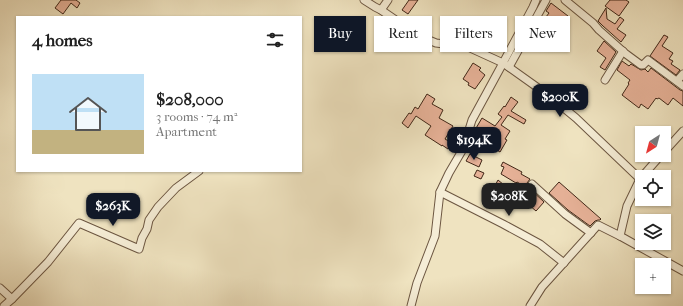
<!DOCTYPE html>
<html lang="en">
<head>
<meta charset="utf-8">
<style>
  :root { --surface:#fff; --page:#f6f6f6; --text:#222; --muted:#767676; --line:#e0e0e0; --accent:#111827 }
  body { margin:0; font-family:"IM FELL French Canon",serif; background:var(--page); color:var(--text); height:100vh; display:flex; flex-direction:column; font-size:15px; white-space:nowrap }
  * { box-sizing:border-box; margin:0 }
  p { font-size:13px; color:var(--muted) }
  .icon { flex:none; width:22px; height:22px; fill:none; stroke:currentColor; stroke-width:2; stroke-linecap:round; stroke-linejoin:round }
  .map { position:relative; flex:1; overflow:hidden }
  .sheet { position:absolute; left:16px; top:16px; width:286px; height:156px; display:flex; flex-direction:column; background:var(--surface); border-radius:0px; box-shadow:0 1px 3px #0004 }
  .sheet>* { flex:none }
  .top-card { position:absolute; left:314px; top:16px; width:309px; height:36px; display:flex; gap:8px }
  .needle { width:26px; rotate:216deg }
  .buttons { position:absolute; left:635px; top:126px; display:grid; gap:8px }
  .buttons a { display:grid; place-items:center; width:36px; height:36px; border-radius:0px; background:var(--surface); box-shadow:0 1px 3px #0004; font-size:20px }
  .price { position:absolute; translate:-50% -34px; padding:0 9px; border-radius:8px; background:var(--accent); color:#fff; font-size:13px; line-height:26px; filter:drop-shadow(0 1px 2px #0008) }
  .price::after { content:''; position:absolute; left:50%; top:24px; width:12px; height:9px; margin-left:-6px; background:inherit; clip-path:polygon(0 0,100% 0,50% 100%) }
  .price.selected { background:#222; color:#fff }
  ul { padding:0; list-style:none }
  li { display:flex; align-items:center; gap:12px; height:100px; padding:0 16px }
  li+li { border-top:1px solid var(--line) }
  li span { display:grid; place-items:center; flex:none; width:112px; height:80px; border-radius:0px; color:#555 }
  li>.icon { margin-inline-start:auto }
  span .icon { width:48px; height:48px; fill:#fffc; stroke-width:1 }
  li b { font-size:17px }
  h2 { display:flex; justify-content:space-between; align-items:center; height:48px; padding:0 16px; font-size:17px }
  .pill { padding:0 14px; border-radius:0px; background:var(--surface); box-shadow:0 1px 3px #0004; font-size:14px; line-height:36px }
  .pill.selected { background:var(--accent); color:#fff }
  .map>svg:first-child { display:block }
</style>
</head>
<body>
<div class="map">
<svg width="683" height="306" viewBox="0 0 683 306">
  <rect width="100%" height="100%" fill="#efe3c0"/>
  <filter id="stains"><feTurbulence type="fractalNoise" baseFrequency=".005" numOctaves="4"/><feColorMatrix values="0 0 0 0 .2 0 0 0 0 .09 0 0 0 0 .02 0 0 0 .5 -.17"/></filter>
  <radialGradient id="worn" r=".72"><stop offset=".6" stop-color="#630" stop-opacity="0"/><stop offset="1" stop-color="#630" stop-opacity=".3"/></radialGradient>
  <!-- building -->
  <g fill="#e6b197" stroke="#412717">
    <path d="M61 0H76L80 3 77 8 71 3 63 14 55 8Z"/>
    <path d="M409 0H418L408 14 402 10Z"/>
    <path d="M610 0H626L629 2 619 16 605 6Z"/>
    <path d="M551 3 568 16 560 27H561L550 41 536 30 549 13 546 11Z"/>
    <path d="M606 8 607 19 615 24 620 17 624 20 617 29 626 35 621 42 603 26 598 21Z"/>
    <path d="M664 35 668 37 662 46 673 53 669 59 673 61 671 64 680 70 676 75 650 56Z"/>
    <path d="M604 41 616 52 605 70 600 67 606 58 597 51Z"/>
    <path d="M622 61 629 66 631 64 641 70 645 69 648 72 651 68 680 90 683 91V106L673 98 668 105 659 98 657 99 656 98 648 109 641 104 639 108 622 95 629 84 628 83 630 80 617 70Z"/>
    <path d="M473 63 481 68 479 70 485 75 475 89 468 85 469 83 463 79Z"/>
    <path d="M427 94 435 99 432 104 443 110 439 118 453 126 445 139 452 143 448 149 442 145V146L425 135 431 126 416 116 408 128 402 123 409 113 411 114 415 107 418 109Z"/>
    <path d="M511 97 518 102 511 111 526 120 524 124 508 115 501 125 510 131 505 139 507 140 500 152 472 135 482 118 495 126 502 117 498 114 504 106 505 107Z"/>
    <path d="M470 154 482 160 479 167 466 161Z"/>
    <path d="M503 162 522 172 521 174 530 179 527 183V186L544 202 536 211 522 199 529 189 517 182 516 183 501 174 504 167 501 166Z"/>
    <path d="M477 170 484 173 481 179 474 176Z"/>
    <path d="M498 180 504 185 502 187 511 192 512 190 517 194 512 201 506 197 505 199 491 193Z"/>
    <path d="M559 182 601 219 600 220H598L595 221 590 226 568 210 549 193Z"/>
  </g>
  <g fill="none" stroke-linecap="round" stroke-linejoin="round">
    <defs>
      <g id="minor">
        <path d="M364 0 375 7 381 10 419 36 436 43 468 47 503 63 548 95 576 118 640 179 627 206 620 236 683 271"/>
        <path d="M565 0 593 23 599 30 626 54 641 65H643L648 60 683 86"/>
        <path d="M381 10 388 0"/>
        <path d="M509 67 546 0"/>
        <path d="M605 80 623 51"/>
        <path d="M677 81 683 74"/>
        <path d="M664 152 683 131"/>
        <path d="M640 179 661 155"/>
        <path d="M532 184 565 214 591 233"/>
        <path d="M440 192 503 224 540 244 564 263"/>
        <path d="M0 288 12 299"/>
        <path d="M4 306 12 299 48 262 79 223 139 249 142 238 147 229 149 220 158 207 176 188 199 171"/>
        <path d="M411 306 417 283 435 236 440 192 449 173 463 149 472 120 503 63 533 7 536 0"/>
        <path d="M530 306 542 287 598 225 620 236"/>
      </g>
    </defs>
    <!-- minor casing -->
    <use href="#minor" stroke="#6c5641" stroke-width="9"/>
    <!-- minor -->
    <use href="#minor" stroke="#f5edd6" stroke-width="7"/>
  </g>
  <rect width="100%" height="100%" filter="url(#stains)"/>
  <rect width="100%" height="100%" fill="url(#worn)"/>
</svg>
<div class="buttons">
<a><svg class="needle" viewBox="-14 -14 28 28"><path d="M0-13l5 13h-10z" fill="#e53935"/><path d="M0 13l5-13h-10z" fill="#767676"/></svg></a>
<a><svg class="icon" aria-label="locate" viewBox="0 0 24 24"><circle cx="12" cy="12" r="6"/><path d="M12 2v4M12 18v4M2 12h4M18 12h4"/></svg></a>
<a><svg class="icon" aria-label="layers" viewBox="0 0 24 24"><path d="M12 4l9 5-9 5-9-5zM3 14l9 5 9-5"/></svg></a>
<a>+</a>
</div>
<b class="price" style="left:560px;top:118px">$200K</b>
<b class="price" style="left:474px;top:161px">$194K</b>
<b class="price selected" style="left:509px;top:217px">$208K</b>
<b class="price" style="left:113px;top:227px">$263K</b>
<div class="top-card">
<a class="pill selected">Buy</a>
<a class="pill">Rent</a>
<a class="pill">Filters</a>
<a class="pill">New</a>
</div>
<section class="sheet">
<h2>4 homes<svg class="icon" aria-label="filters" viewBox="0 0 24 24"><path d="M4 7h16M4 17h16"/><circle cx="9" cy="7" r="2"/><circle cx="15" cy="17" r="2"/></svg></h2>
<ul>
<li><span style="background:linear-gradient(#bfe0f5 70%,#c2b280 0)"><svg class="icon" aria-label="home" viewBox="0 0 24 24"><path d="M3 11l9-7 9 7M6 9v11h12V9"/></svg></span><div><b>$208,000</b><p>3 rooms · 74 m²</p><p>Apartment</p></div></li>
</ul>
</section>
</div>
</body>
</html>
